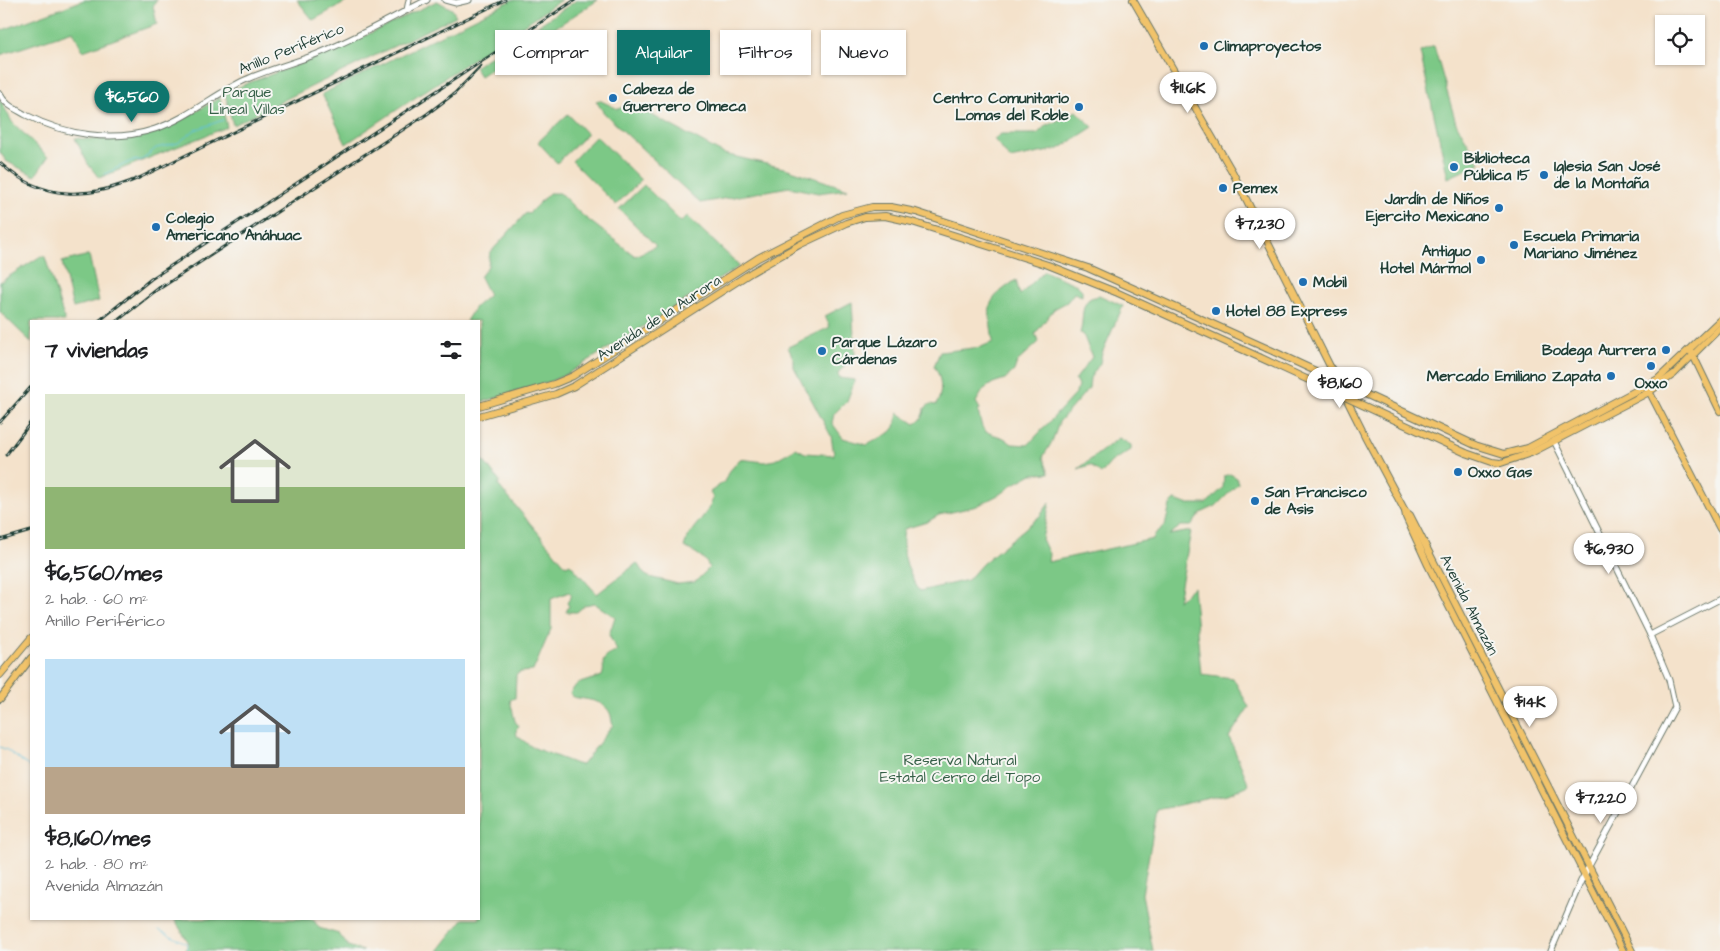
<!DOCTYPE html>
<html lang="es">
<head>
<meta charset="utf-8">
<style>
  :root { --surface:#fff; --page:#f6f6f6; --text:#202124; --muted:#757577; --accent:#0f766e }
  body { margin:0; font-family:"Architects Daughter",sans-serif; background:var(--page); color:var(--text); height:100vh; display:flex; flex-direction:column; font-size:19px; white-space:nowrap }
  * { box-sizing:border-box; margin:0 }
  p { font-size:16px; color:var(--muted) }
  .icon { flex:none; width:28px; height:28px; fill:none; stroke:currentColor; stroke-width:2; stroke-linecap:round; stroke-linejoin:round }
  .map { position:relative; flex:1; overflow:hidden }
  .sheet { position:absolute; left:30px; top:320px; width:450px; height:600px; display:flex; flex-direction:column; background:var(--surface); border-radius:0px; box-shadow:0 1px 4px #0004 }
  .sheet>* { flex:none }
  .banner { position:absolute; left:495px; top:30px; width:475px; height:45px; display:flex; gap:10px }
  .tools { position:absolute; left:1655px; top:15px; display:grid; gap:10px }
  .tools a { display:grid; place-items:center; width:50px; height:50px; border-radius:0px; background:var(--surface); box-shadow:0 1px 4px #0004; font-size:25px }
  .price { position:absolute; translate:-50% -42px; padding:0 11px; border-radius:18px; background:#fff; color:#222; font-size:16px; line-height:32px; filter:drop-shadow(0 1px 2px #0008) }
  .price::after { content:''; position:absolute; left:50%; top:30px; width:15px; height:11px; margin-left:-8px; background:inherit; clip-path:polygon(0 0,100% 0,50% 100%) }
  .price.active { background:var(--accent); color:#fff }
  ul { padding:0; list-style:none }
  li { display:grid; align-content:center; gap:10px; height:265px; padding:0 15px }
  li span { display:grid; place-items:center; height:155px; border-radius:0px; color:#555 }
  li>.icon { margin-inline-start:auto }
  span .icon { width:90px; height:90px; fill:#fffc; stroke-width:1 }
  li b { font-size:21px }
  h2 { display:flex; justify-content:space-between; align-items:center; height:60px; padding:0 15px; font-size:21px }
  .chip { padding:0 18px; border-radius:0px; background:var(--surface); box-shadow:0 1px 4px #0004; font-size:18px; line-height:45px }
  .chip.active { background:var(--accent); color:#fff }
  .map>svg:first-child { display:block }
</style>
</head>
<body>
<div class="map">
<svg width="1720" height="951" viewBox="0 0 1720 951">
  <rect width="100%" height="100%" fill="#f6f6f2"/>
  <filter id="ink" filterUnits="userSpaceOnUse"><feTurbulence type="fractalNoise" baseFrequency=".02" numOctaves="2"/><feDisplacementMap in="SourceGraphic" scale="10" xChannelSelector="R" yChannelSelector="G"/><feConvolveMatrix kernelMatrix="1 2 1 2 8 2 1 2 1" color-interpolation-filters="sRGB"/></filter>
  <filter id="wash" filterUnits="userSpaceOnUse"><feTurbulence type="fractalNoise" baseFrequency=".0096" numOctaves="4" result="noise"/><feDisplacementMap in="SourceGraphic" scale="20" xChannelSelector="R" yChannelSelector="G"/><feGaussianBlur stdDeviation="1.12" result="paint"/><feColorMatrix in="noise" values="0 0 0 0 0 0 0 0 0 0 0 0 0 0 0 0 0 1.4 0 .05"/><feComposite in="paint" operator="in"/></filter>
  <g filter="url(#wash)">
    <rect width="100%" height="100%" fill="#f4e2cb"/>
    <!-- green -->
    <g fill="#7cc886" stroke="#4e825d" fill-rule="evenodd">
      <path d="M84 0H157L153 6 157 24 83 51 73 31 0 55V31Z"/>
      <path d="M297 0H350L313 20Z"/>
      <path d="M512 0H561L346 144 322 94Z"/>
      <path d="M577 0H598L480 76 474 67Z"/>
      <path d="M437 1 452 9 456 16 233 125 225 94 243 85 331 52Z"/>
      <path d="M1434 46 1456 123 1480 163 1448 178 1420 52Z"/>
      <path d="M220 98 227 127 99 178 88 164 75 138C142 145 163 129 220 98Z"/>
      <path d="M0 99 12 122 48 157 35 176 6 161 0 152Z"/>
      <path d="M599 100 618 109 631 104 724 154 788 169 848 189 818 193 789 187 700 203 604 113 596 101Z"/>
      <path d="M1076 111 1093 127 1059 149 1010 159 994 139 1001 134H1037L1047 124 1049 125Z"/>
      <path d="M568 114 587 134 557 163 538 142Z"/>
      <path d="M596 136 641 180 616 205 572 161Z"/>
      <path d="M644 185 681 222 687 216 740 266 567 374 549 382 479 403V321H466L475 307 489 295 480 277 488 266 490 253 526 213 528 214 549 193H560L582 215 635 256 656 246 619 209Z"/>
      <path d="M89 255 99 301 73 308 62 262Z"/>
      <path d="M41 256 45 257 65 321H31V342L0 312V282Z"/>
      <path d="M1044 271 1077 285 1082 290V296L1074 293 1067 302 1054 309 1035 334 1039 342 1017 362 1014 371 1005 379 993 383 984 389 976 402 980 409 978 412 982 427 986 432 1004 438 1012 444 1028 445 1076 393 1078 386 1075 380 1092 357 1083 334 1080 333C1084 322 1080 309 1088 300 1091 297 1096 297 1099 295L1123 306 1102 353 1100 363 1090 378 1089 388 1059 422 1053 440 1043 457 1049 473 1032 474 1012 485 1004 492 977 506 939 515 927 522 904 529C900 549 908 575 920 591L968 580 982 564 1040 516 1050 502 1042 539 1049 554 1048 562 1153 539 1155 534 1165 526 1170 505 1175 500 1186 504H1206L1223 488 1224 476 1230 474 1237 478 1238 484 1216 506 1201 513 1191 526H1181L1169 535 1191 531 1178 601 1193 587 1201 674 1233 678 1249 707 1229 737 1249 785 1228 794 1157 810 1142 894 1153 951H438L463 919H479V455L500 482 498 485 566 566 570 564 597 594 637 563 644 574 649 577 678 584 695 582 709 568C706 557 694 552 684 547 689 527 708 517 713 498L710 492 724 482 728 473 740 459 764 462 775 460 796 448 805 453 834 455 831 436 794 367V360L788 347 830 327 825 316 852 302 855 354 838 373 839 378 855 380 847 401 834 414 832 423 843 438 867 445 891 432 895 427 898 413 915 424C921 421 925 415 925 408L930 404 936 405C943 394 942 377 934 366L940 352 981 347 993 342C989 305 982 303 1016 280L1020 295ZM569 592 572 595 567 603 569 606 566 612H577L585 605 594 603 615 617 609 635 617 651C595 661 607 663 602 676L577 684 570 693 573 697C586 700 603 699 610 713 612 717 611 721 613 725L582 765 576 764 532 747 517 736 516 730 519 727 515 721 510 700 515 698 516 675 520 672 533 671 551 629V599Z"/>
      <path d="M1119 438 1131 445V450L1111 462 1101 474 1090 465 1078 469Z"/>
      <path d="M174 919H313L319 928 339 934 348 946 363 951H289L283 949 281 951H185L189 943Z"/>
    </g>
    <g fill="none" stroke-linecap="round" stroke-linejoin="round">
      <!-- stream -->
      <g stroke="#5ec0dc" stroke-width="1">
        <path d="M105 174 131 161 142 160 156 148 178 143 195 130 223 120"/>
        <path d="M0 747 7 750 31 768"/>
        <path d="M159 930 186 943 189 951"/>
      </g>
    </g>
  </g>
  <g filter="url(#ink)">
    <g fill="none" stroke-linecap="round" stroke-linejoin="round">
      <defs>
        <g id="minor">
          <path d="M445 0 456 3 469 0"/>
          <path d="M407 10 409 0"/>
          <path d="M0 94C5 105 16 109 26 115 65 135 113 143 155 129 188 118 215 94 245 80 269 69 294 63 317 54 355 39 391 18 427 0"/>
          <path d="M1650 635 1720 599"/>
          <path d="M1551 951 1581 881 1675 707 1669 680 1650 635 1554 441"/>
        </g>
        <g id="major">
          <path d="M1133 0 1233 173 1365 436 1405 511 1410 515 1632 951"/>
          <path d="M1692 353 1720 411"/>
          <path d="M1648 389 1720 529"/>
          <path d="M479 406 554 384 573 376 758 258 842 215 872 207H891L916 212 1088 268 1266 348"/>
          <path d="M479 416 556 394 574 386 752 272 799 245 846 223 865 217 885 216 912 222 1048 265 1118 293 1259 357"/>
          <path d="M1475 445 1504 454 1528 448 1658 379 1720 320"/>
          <path d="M1466 453 1492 462 1501 463 1531 453 1649 392 1674 374 1720 328"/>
          <path d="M1405 511 1406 517 1428 565 1623 951"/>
          <path d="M0 675 31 638"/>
          <path d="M0 699 31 658"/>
        </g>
      </defs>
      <!-- minor casing -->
      <use href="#minor" stroke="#6a7769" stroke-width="7"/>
      <!-- major casing -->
      <use href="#major" stroke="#6a7769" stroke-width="8"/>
      <!-- minor -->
      <use href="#minor" stroke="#fff" stroke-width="5"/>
      <!-- major -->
      <use href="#major" stroke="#f1c36a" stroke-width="6"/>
      <defs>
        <g id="rail">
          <path d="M0 163C43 202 89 199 139 178L505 0"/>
          <path d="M159 289 427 114 455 93 481 66"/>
          <path d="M99 321 151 279 575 0"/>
          <path d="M117 321 164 284"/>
          <path d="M0 422 31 387"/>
          <path d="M6 455 31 422"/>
          <path d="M0 540 31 531"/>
        </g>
      </defs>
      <!-- rail casing -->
      <use href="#rail" stroke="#1f3d34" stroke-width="3"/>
      <!-- rail -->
      <use href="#rail" stroke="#f6f6f2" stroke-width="1" stroke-dasharray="4" stroke-linecap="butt"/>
      <defs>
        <g id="major-bridge">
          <path d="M1266 348 1475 445"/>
          <path d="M1259 357 1466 453"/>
        </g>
      </defs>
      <!-- major-bridge casing -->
      <use href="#major-bridge" stroke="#6a7769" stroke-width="8" stroke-linecap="butt"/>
      <!-- major-bridge -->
      <use href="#major-bridge" stroke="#f1c36a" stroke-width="6"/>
    </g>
  </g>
  <!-- markers -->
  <g fill="#1f6fb2" stroke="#f6f6f2" stroke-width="2">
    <circle cx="1204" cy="46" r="5"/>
    <circle cx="613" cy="98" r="5"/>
    <circle cx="1079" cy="107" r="5"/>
    <circle cx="1454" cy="167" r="5"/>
    <circle cx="1544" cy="175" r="5"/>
    <circle cx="1223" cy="188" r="5"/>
    <circle cx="1499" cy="208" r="5"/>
    <circle cx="156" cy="227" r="5"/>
    <circle cx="1514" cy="245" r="5"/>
    <circle cx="1481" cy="260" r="5"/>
    <circle cx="1303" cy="282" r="5"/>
    <circle cx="1216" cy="311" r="5"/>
    <circle cx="1666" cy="350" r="5"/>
    <circle cx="822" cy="351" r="5"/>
    <circle cx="1651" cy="366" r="5"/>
    <circle cx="1611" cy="376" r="5"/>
    <circle cx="1458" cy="472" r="5"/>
    <circle cx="1255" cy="501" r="5"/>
  </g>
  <g text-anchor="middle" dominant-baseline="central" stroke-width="4" stroke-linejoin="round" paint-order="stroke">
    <!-- poi labels -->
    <g font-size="15" font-weight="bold" fill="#1f3d34" stroke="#f6f6f2" text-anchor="start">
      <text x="1214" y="46">Climaproyectos</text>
      <text x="623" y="89">Cabeza de<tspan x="623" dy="17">Guerrero Olmeca</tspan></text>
      <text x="1069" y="98" text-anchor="end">Centro Comunitario<tspan x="1069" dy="17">Lomas del Roble</tspan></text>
      <text x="1464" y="158">Biblioteca<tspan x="1464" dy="17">Pública 15</tspan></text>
      <text x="1554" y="166">Iglesia San José<tspan x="1554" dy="17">de la Montaña</tspan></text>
      <text x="1233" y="188">Pemex</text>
      <text x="1489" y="199" text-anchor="end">Jardín de Niños<tspan x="1489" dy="17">Ejercito Mexicano</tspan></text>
      <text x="166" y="218">Colegio<tspan x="166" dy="17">Americano Anáhuac</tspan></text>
      <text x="1524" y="236">Escuela Primaria<tspan x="1524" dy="17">Mariano Jiménez</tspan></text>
      <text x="1471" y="251" text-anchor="end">Antiguo<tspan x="1471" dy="17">Hotel Mármol</tspan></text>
      <text x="1313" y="282">Mobil</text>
      <text x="1226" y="311">Hotel 88 Express</text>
      <text x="832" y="342">Parque Lázaro<tspan x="832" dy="17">Cárdenas</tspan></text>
      <text x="1656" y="350" text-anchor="end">Bodega Aurrera</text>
      <text x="1601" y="376" text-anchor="end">Mercado Emiliano Zapata</text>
      <text x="1651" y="383" text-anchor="middle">Oxxo</text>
      <text x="1468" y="472">Oxxo Gas</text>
      <text x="1265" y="492">San Francisco<tspan x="1265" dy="17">de Asis</tspan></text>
    </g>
    <!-- street labels -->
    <g font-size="15" fill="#1f3d34" stroke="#f6f6f2">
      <text transform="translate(291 49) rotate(-22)">Anillo Periférico</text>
      <text transform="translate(659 318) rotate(-33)">Avenida de la Aurora</text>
      <text transform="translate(1469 605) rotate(63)">Avenida Almazán</text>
    </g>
    <!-- park labels -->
    <g font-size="15" fill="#366048" stroke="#f6f6f2">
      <text x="247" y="92">Parque<tspan x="247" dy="17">Lineal Villas</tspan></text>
      <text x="960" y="760">Reserva Natural<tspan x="960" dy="17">Estatal Cerro del Topo</tspan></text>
    </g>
  </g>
</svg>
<div class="tools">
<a><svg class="icon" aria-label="locate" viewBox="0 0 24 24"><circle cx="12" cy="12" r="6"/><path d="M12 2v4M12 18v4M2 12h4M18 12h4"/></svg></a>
</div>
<b class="price" style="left:1188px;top:114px">$11.6K</b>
<b class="price active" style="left:132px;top:123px">$6,560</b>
<b class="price" style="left:1260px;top:250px">$7,230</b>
<b class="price" style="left:1340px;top:409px">$8,160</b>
<b class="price" style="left:1609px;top:575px">$6,930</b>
<b class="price" style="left:1530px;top:728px">$14K</b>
<b class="price" style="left:1601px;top:824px">$7,220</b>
<div class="banner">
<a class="chip">Comprar</a>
<a class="chip active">Alquilar</a>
<a class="chip">Filtros</a>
<a class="chip">Nuevo</a>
</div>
<section class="sheet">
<h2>7 viviendas<svg class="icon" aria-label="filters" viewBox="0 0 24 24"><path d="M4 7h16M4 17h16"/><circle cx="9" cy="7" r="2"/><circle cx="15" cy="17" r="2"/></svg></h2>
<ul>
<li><span style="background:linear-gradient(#dfe7d0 60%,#8fb573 0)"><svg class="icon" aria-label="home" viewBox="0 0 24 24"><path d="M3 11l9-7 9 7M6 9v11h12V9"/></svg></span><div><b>$6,560/mes</b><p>2 hab. · 60 m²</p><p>Anillo Periférico</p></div></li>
<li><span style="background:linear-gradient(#bfe0f5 70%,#b9a48a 0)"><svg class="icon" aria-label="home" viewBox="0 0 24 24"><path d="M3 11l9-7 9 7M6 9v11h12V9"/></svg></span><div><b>$8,160/mes</b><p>2 hab. · 80 m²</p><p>Avenida Almazán</p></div></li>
</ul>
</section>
</div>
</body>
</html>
